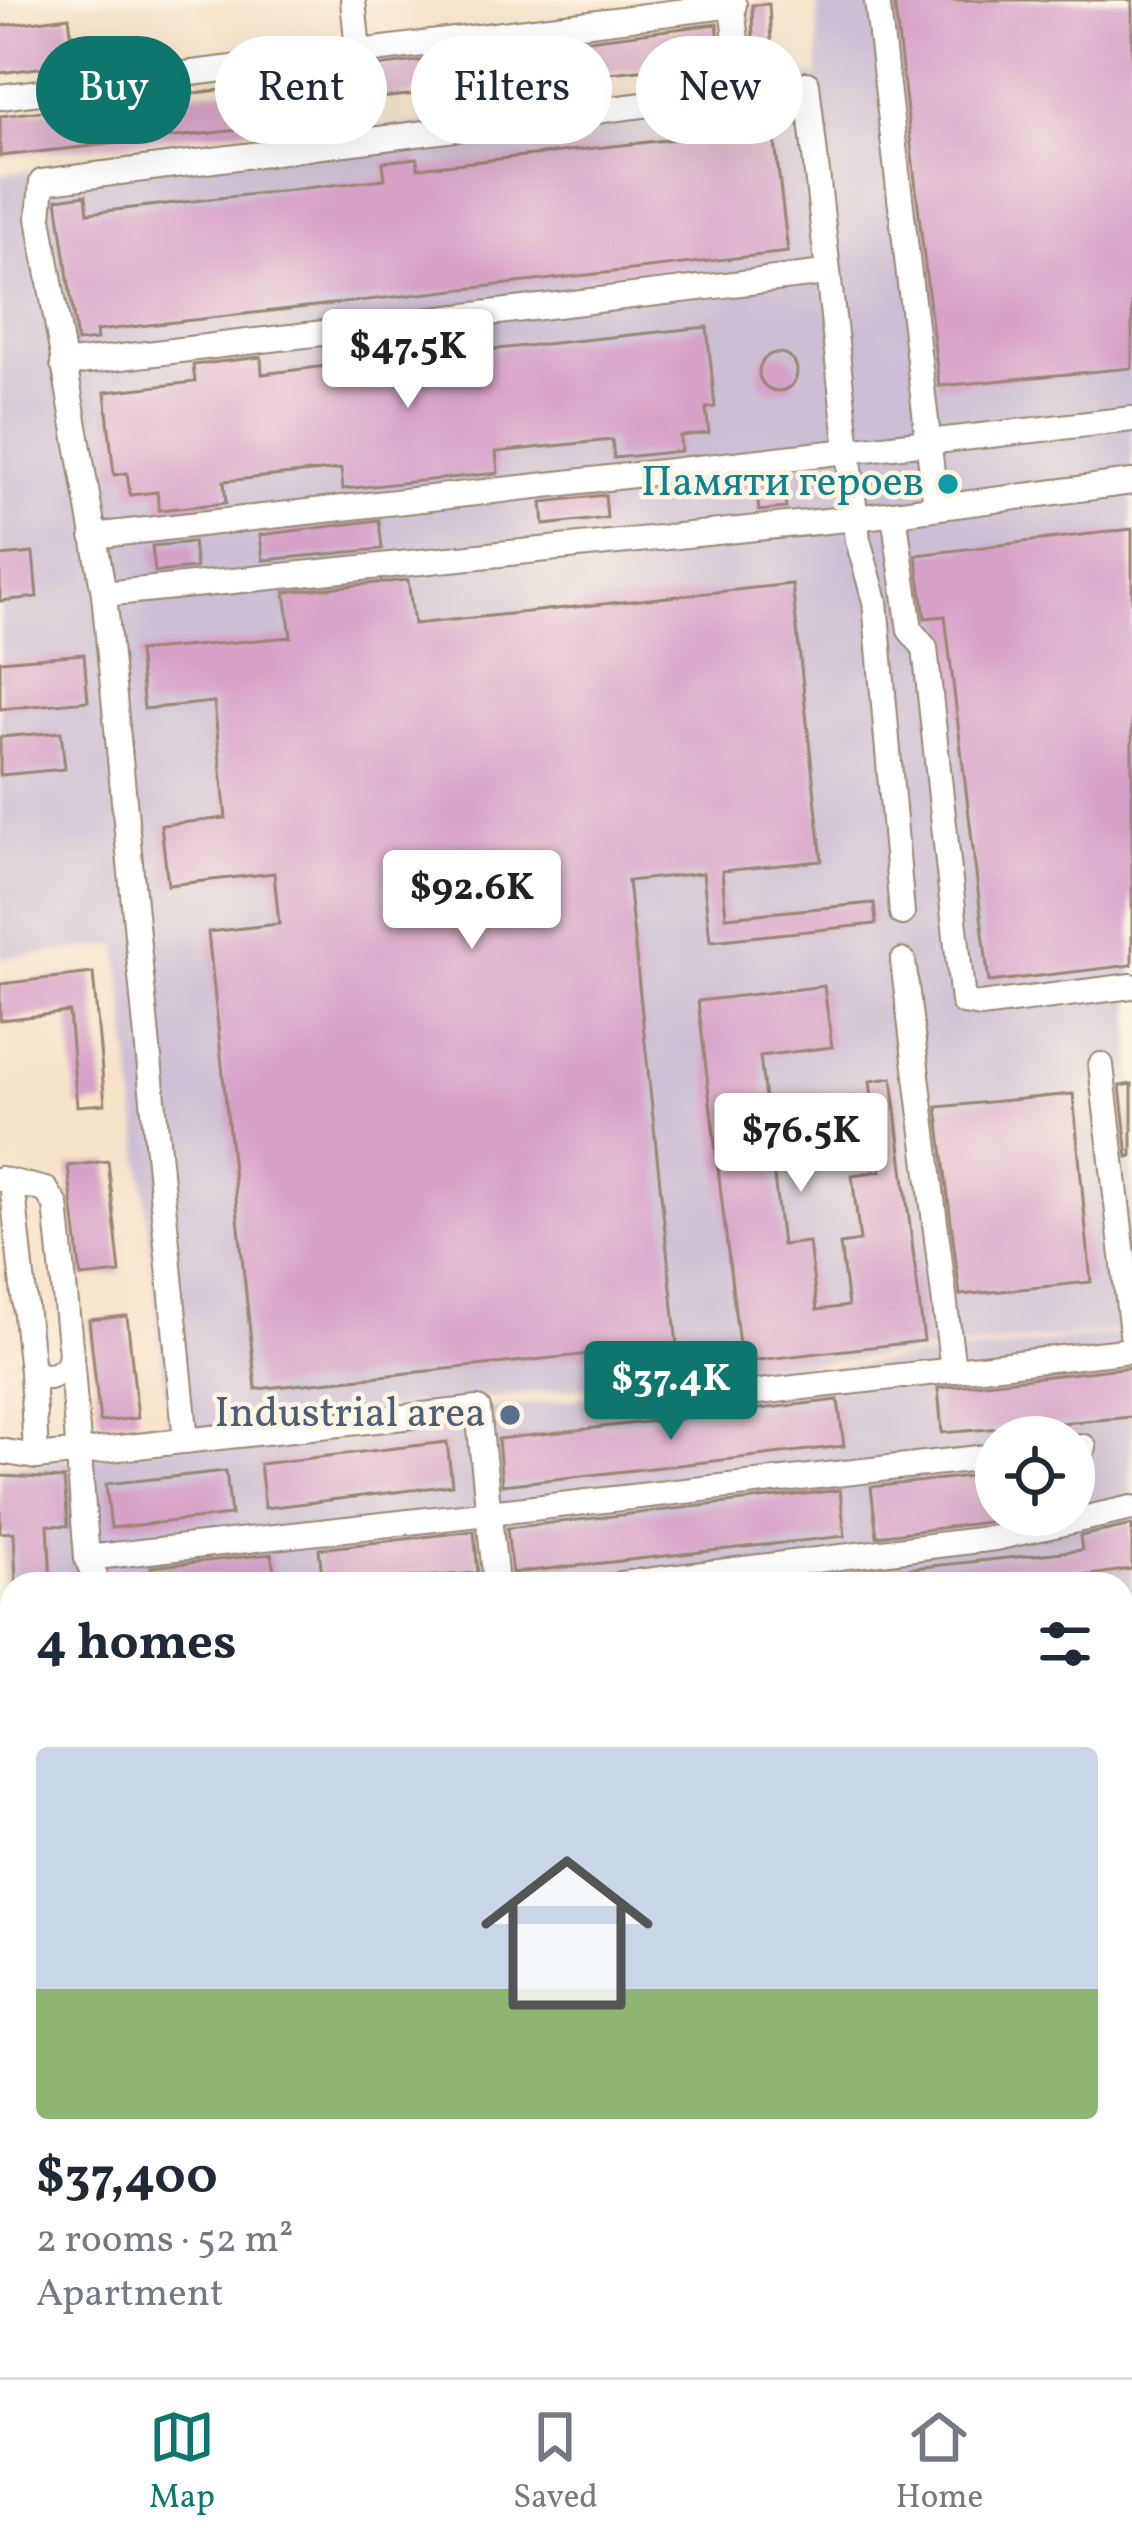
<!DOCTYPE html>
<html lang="en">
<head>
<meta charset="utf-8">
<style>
  :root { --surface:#fff; --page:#f2f2f3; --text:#1f2937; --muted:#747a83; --line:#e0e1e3; --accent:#0f766e }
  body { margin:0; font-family:Vollkorn,serif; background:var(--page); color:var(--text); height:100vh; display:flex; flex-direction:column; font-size:45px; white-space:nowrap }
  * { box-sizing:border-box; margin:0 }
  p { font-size:39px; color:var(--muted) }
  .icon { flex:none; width:66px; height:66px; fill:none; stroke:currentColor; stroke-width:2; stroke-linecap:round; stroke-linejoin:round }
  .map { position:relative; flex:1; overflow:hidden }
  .details { position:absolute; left:0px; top:1572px; width:1134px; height:807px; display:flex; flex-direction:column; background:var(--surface); border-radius:36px 36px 0 0; box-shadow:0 12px 48px #0002 }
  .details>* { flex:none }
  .guide { position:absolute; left:36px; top:36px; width:1062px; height:108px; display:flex; gap:24px }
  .tools { position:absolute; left:975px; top:1416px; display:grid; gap:24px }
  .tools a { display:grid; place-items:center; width:120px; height:120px; border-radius:50%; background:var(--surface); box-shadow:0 12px 48px #0002; font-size:60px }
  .price { position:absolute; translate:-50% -102px; padding:0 27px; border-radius:12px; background:#fff; color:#222; font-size:39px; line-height:78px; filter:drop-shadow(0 3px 6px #0008) }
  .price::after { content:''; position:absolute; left:50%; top:72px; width:36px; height:27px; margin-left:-18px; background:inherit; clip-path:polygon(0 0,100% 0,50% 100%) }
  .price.selected { background:var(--accent); color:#fff }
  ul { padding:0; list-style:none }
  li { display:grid; align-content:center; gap:24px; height:636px; padding:0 36px }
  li+li { border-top:3px solid var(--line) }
  li span { display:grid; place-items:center; height:372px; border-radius:12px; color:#555 }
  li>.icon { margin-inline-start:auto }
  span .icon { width:216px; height:216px; fill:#fffc; stroke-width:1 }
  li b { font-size:51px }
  h2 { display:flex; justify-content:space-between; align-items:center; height:144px; padding:0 36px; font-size:51px }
  .pill { padding:0 42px; border-radius:54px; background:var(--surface); box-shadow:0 12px 48px #0002; font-size:42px; line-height:108px }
  .pill.selected { background:var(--accent); color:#fff }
  .tab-bar { display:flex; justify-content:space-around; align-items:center; height:168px; border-top:3px solid var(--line); background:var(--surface); font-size:33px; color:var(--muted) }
  .tab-bar a { display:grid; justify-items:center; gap:6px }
  .tab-bar .selected { color:var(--accent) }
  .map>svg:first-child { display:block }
</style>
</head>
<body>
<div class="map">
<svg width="1132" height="2377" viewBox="0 0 1132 2377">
  <rect width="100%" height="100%" fill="#fcf5e5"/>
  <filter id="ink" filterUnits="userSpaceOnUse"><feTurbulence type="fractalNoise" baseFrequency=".00833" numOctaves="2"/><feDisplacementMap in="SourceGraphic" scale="24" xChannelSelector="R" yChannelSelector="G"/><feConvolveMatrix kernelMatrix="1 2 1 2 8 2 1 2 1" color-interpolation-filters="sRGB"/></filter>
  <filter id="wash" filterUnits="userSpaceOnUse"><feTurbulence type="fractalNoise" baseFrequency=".004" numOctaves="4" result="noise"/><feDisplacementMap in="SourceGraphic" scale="48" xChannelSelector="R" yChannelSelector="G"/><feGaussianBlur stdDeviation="2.7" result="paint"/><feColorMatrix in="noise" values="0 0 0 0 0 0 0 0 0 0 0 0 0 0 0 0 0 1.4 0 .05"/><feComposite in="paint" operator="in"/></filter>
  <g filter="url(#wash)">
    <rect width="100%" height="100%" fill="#f7e3c9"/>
    <!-- built -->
    <path fill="#eed0e7" d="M1122 2324H1132V2377H750L844 2374V2367H1122Z"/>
    <!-- industrial -->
    <g fill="#ccbed3" fill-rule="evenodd">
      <path d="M818 0H1132V1329L170 1432 118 945 0 958V174L818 75Z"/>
      <path d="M1132 1332V1664L1122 1665V1584H12L9 1689 2 1467ZM996 1437H1074V1515H996Z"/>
      <path d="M1132 1674V1770L1122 1769V1675Z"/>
    </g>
    <g id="blocks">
      <!-- building -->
      <g fill="#d7a1c8">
        <path d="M894 0H1132V368L939 386Z"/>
        <path d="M769 4 771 43 753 44 752 5Z"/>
        <path d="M69 17 75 63 0 73V26Z"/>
        <path d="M717 24 722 61 315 105 312 74Z"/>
        <path d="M280 83 285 125 0 156V116Z"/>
        <path d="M747 131 748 137 774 134 788 252 96 331 97 340 77 342 57 199 86 195 88 213 385 179 383 162 417 158 418 168Z"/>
        <path d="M707 327 715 407 706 408 709 433 680 436 681 451 614 458 612 440 496 452 498 473 343 489 341 469 224 481 226 503 159 510 157 492 130 495 127 473 114 475 105 392 195 382 193 365 261 357 262 374 327 366 325 349 485 330 487 350Z"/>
        <circle cx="778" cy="372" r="19"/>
        <path d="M783 475 786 508 759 511 755 478Z"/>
        <path d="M605 495 607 518 544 525 542 502Z"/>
        <path d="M379 520 382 549 263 560 260 535Z"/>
        <path d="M1132 529V965L989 982 945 616 925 618 916 555Z"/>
        <path d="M193 542 196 568 155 572 152 546Z"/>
        <path d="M33 553 37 597 0 601V556Z"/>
        <path d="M408 580 414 624 792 584 822 861 722 871 726 917 874 903 876 924 710 941 703 873 628 881 677 1345 256 1389 208 932 279 924 274 873 168 885 161 825 226 818 214 702 144 709 138 651 291 637 285 592Z"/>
        <path d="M84 654 88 701 0 709V661Z"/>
        <path d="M61 732 65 769 0 775V737Z"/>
        <path d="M93 973 105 1104 77 1106 69 1012 0 1020V984Z"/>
        <path d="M824 986 832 1047 760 1056 782 1245 809 1242 817 1310 848 1306 840 1244 860 1241 852 1175 881 1171 870 1081 892 1078 924 1341 741 1362 698 1001Z"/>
        <path d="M1132 1084V1156L1128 1157 1120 1086Z"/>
        <path d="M1073 1094 1091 1282 960 1295 937 1107Z"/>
        <path d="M108 1161 120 1273 81 1277 68 1166Z"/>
        <path d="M127 1316 138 1418 100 1422 89 1320Z"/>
        <path d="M1132 1367V1417L942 1433 938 1388Z"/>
        <path d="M838 1400 844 1446 502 1485 498 1439Z"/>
        <path d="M447 1442 452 1485 265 1508 260 1464Z"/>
        <path d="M226 1471 231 1515 111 1528 106 1484Z"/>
        <path d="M996 1473V1521L877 1536 871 1487Z"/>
        <path d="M0 1476 64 1479 68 1526 48 1525 51 1584H16L14 1532 0 1533Z"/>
        <path d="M840 1490 845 1536 512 1573 507 1528Z"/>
        <path d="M1132 1525V1569L1075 1577V1584H885L884 1571 1082 1550 1080 1536Z"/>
        <path d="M474 1531 478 1573 323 1584 319 1549Z"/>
        <path d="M272 1554 275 1584H153L151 1567Z"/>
      </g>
    </g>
  </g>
  <g filter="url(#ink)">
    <use href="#blocks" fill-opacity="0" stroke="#998674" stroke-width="3"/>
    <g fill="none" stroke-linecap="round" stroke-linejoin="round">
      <defs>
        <g id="minor">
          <path d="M353 0 358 51"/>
          <path d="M731 0 740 71"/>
          <path d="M877 0 936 507"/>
          <path d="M0 97 734 5"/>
          <path d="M63 364 825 273"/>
          <path d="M894 513 910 630 925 648 963 1002 981 1005 1132 986"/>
          <path d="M93 536 1132 419"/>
          <path d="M104 594 856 518 1132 482"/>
          <path d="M903 961 953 1370"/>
          <path d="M1101 1065 1132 1334"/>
          <path d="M0 1179 46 1190 56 1205 71 1355 67 1369 49 1377 32 1372 12 1182"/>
          <path d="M71 1355 87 1558 98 1584"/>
          <path d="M32 1372 36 1457"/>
          <path d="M688 1400 1132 1350"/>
          <path d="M186 1441 104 594 39 218 42 182 807 84 858 540 875 601 902 913"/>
          <path d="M1074 1448 1084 1447"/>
          <path d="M0 1451 36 1457 478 1409 496 1584"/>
          <path d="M87 1558 996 1456"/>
          <path d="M621 1584 995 1538 1132 1508"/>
          <path d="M1122 1792 1132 1787"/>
          <path d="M0 1817 12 1816"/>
          <path d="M0 1934 12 1933"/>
          <path d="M1122 1934 1132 1936"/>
          <path d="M1122 2086 1132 2068"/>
          <path d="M1122 2311 1132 2310"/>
          <path d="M320 2367 323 2377"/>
          <path d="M210 2377 293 2372 300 2377"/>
          <path d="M405 2377 409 2367"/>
          <path d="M506 2377 541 2367"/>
        </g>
        <g id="major">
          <path d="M0 2220 12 2300"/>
          <path d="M20 2367 21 2377"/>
        </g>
      </defs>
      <!-- minor casing -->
      <use href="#minor" stroke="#998674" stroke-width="28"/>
      <!-- major casing -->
      <use href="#major" stroke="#998674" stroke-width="34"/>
      <!-- path -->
      <path stroke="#998674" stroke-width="3" stroke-dasharray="3 9" stroke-linecap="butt" d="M1122 1907H1132"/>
      <!-- minor -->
      <use href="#minor" stroke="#fff" stroke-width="24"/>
      <!-- major -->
      <use href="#major" stroke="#f8bd89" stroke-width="30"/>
      <defs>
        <g id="rail">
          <path d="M1122 1629 1132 1627"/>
          <path d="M0 1634 12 1636"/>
        </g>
      </defs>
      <!-- rail casing -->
      <use href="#rail" stroke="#3b2a1e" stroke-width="10"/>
      <!-- rail -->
      <use href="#rail" stroke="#fcf5e5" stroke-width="6" stroke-dasharray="18" stroke-linecap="butt"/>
    </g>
  </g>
  <!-- markers -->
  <circle fill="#0f9aa8" stroke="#fcf5e5" stroke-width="4.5" cx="948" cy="484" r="12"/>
  <circle fill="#5c6f8a" stroke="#fcf5e5" stroke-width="4.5" cx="510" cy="1415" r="12"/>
  <g text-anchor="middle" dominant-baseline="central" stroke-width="9" stroke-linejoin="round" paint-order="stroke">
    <!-- culture labels -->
    <g font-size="42" fill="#0d838f" stroke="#fcf5e5" text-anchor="end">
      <text x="924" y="484">Памяти героев</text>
    </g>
    <!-- service labels -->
    <g font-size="42" fill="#4e5e75" stroke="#fcf5e5" text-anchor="end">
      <text x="486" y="1415">Industrial area</text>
    </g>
  </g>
</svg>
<div class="tools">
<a><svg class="icon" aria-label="locate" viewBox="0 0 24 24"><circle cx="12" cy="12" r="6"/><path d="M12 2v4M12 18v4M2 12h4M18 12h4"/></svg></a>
</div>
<b class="price" style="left:408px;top:411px">$47.5K</b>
<b class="price" style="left:472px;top:952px">$92.6K</b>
<b class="price" style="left:801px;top:1195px">$76.5K</b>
<b class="price selected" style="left:671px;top:1443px">$37.4K</b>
<div class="guide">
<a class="pill selected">Buy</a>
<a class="pill">Rent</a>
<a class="pill">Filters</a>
<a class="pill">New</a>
</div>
<section class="details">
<h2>4 homes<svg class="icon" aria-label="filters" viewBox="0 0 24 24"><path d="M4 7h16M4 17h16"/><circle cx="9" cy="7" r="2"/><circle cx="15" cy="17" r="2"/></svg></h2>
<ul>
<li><span style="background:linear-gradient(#c9d6e8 65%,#8fb573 0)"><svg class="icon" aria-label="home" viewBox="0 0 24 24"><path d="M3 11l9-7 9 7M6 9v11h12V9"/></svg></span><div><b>$37,400</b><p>2 rooms · 52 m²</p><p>Apartment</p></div></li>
</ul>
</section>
</div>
<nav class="tab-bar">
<a class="selected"><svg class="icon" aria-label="map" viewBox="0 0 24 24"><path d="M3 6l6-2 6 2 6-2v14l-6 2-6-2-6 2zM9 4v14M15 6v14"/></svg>Map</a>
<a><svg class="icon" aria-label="saved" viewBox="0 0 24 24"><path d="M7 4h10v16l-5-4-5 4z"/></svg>Saved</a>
<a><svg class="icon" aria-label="home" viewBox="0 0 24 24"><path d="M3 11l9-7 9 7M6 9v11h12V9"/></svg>Home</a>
</nav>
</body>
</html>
